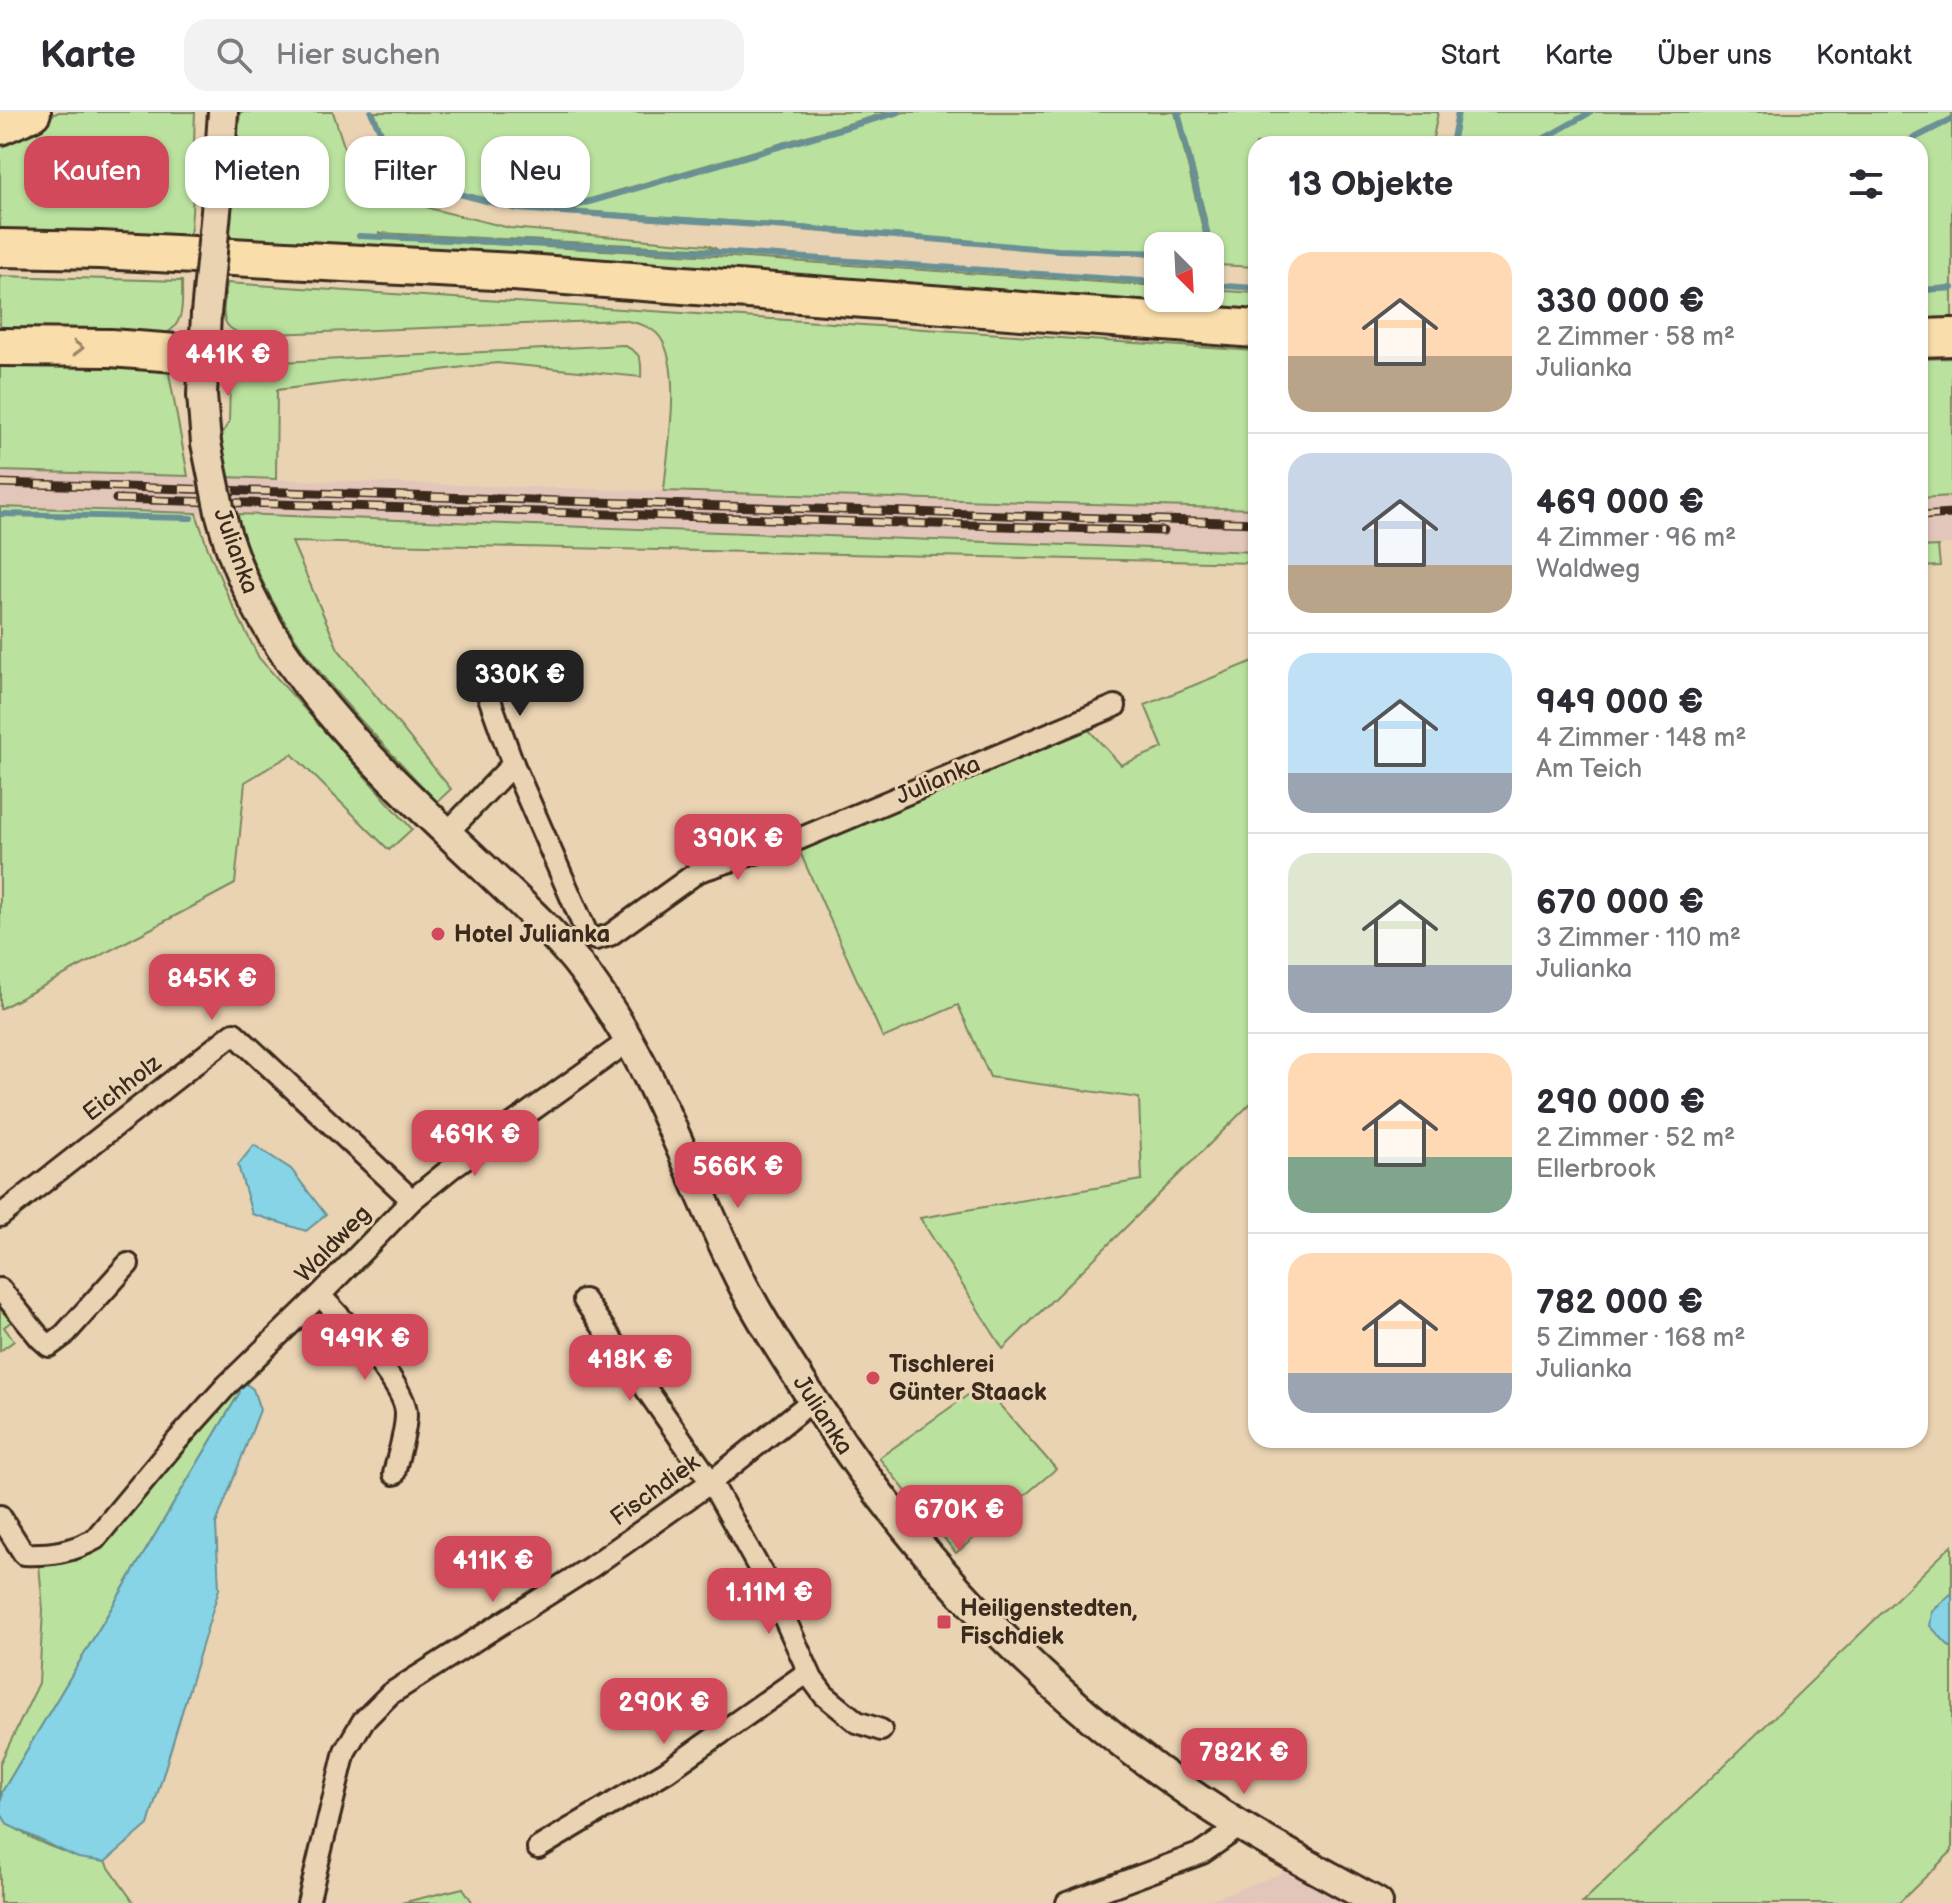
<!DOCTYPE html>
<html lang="de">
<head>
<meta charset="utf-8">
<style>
  :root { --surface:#fff; --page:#f2f2f3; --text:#2b2b33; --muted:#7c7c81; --line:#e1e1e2; --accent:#d1495b }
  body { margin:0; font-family:"Balsamiq Sans",sans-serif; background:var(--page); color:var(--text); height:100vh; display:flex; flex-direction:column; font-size:30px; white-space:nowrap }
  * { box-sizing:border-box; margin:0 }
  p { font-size:26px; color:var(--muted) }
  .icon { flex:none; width:44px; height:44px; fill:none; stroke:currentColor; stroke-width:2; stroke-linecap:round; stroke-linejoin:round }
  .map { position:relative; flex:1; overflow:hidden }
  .side { position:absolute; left:1248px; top:24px; width:680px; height:1312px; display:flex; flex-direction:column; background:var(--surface); border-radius:24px; box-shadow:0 2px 6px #0004 }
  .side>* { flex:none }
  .guide { position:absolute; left:24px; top:24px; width:760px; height:72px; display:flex; gap:16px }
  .needle { width:52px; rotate:156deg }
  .tools { position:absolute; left:1144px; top:120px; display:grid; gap:16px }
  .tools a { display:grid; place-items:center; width:80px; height:80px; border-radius:16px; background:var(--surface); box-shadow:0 2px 6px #0004; font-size:40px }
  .price { position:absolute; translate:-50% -68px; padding:0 18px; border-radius:16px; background:var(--accent); color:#fff; font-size:26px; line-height:52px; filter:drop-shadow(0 2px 4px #0008) }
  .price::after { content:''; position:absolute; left:50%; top:48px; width:24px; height:18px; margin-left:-12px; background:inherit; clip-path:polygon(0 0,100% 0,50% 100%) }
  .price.on { background:#222; color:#fff }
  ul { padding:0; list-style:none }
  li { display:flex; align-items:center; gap:24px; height:200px; padding:0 40px }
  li+li { border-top:2px solid var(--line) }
  li span { display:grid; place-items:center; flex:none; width:224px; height:160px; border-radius:24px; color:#555 }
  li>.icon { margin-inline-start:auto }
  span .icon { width:96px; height:96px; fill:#fffc; stroke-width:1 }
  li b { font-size:34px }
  h2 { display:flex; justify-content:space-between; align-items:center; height:96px; padding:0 40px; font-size:34px }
  .pill { padding:0 28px; border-radius:24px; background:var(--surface); box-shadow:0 2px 6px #0004; font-size:28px; line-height:72px }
  .pill.on { background:var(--accent); color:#fff }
  header { display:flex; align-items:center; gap:48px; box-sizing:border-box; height:112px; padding:0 40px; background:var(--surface); border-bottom:2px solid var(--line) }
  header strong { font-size:38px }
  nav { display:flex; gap:44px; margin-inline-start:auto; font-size:28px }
  .search { width:560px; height:72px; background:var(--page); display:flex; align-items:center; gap:20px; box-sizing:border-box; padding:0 28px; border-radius:24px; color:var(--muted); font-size:30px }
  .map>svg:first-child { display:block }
</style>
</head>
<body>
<header>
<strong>Karte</strong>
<div class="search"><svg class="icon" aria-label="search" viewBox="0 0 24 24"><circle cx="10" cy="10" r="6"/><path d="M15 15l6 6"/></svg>Hier suchen</div>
<nav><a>Start</a><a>Karte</a><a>Über uns</a><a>Kontakt</a></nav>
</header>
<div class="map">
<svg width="1952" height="1791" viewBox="0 0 1952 1791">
  <rect width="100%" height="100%" fill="#ead3b2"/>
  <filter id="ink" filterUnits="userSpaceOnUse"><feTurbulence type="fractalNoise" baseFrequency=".0125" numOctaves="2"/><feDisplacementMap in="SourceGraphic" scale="16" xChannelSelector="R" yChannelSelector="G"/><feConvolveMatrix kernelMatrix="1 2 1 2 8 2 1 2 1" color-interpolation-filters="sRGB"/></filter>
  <g filter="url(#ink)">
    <!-- built -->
    <g fill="#e3c6ba">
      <path d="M0 359 1256 397V440L0 395Z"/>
      <path d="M1952 384V432L1920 435V386Z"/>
      <path d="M1288 1759 1345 1791H1201Z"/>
    </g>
    <!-- green -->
    <g fill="#bae29e" stroke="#7a865e" stroke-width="2">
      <path d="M59 0H195C193 41 195 82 190 123L0 120V26Z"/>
      <path d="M240 0H333L350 53 379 76 432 97 510 116 707 133 717 137 379 121V126L716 144 1158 174V186H1210V178L1256 181V200L229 129Z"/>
      <path d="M374 0H889L559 96C518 94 443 83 410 58 391 44 383 20 374 0Z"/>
      <path d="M904 0H1175L1207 134H1158V139L1059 137 789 113 567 98Z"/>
      <path d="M1180 0H1438L1432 32H1256V155L1217 153Z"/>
      <path d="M1459 0H1588L1531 32H1453Z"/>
      <path d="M1595 0H1952V5L1899 32H1538Z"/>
      <path d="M1952 9V174L1920 177V32H1906Z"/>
      <path d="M0 164 182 169C182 192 186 213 162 224L0 216Z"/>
      <path d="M227 171 1256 239V397L664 379C667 339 683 257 660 225 651 213 635 211 622 208L248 223C215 217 224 198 227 171Z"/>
      <path d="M1952 178V208L1920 209V180Z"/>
      <path d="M623 233C641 241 642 246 641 265L497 251 277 278 276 367 227 365 221 323 229 310 230 269 242 259 260 251Z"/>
      <path d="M0 246 168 256 188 364 0 359Z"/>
      <path d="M1952 246V384L1920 386V247Z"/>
      <path d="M0 395 196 401 208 437 228 484 259 546 412 717 389 738 292 642 245 670 235 772 0 897Z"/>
      <path d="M236 402 1256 440V451L292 430 338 537 451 677 437 690C351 597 274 528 236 402Z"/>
      <path d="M1938 434 1940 454 1920 455V435Z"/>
      <path d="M1256 548V986L1003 1237 920 1106 1142 1068 1139 986 990 965 958 893 883 926 799 738 1088 617 1121 653 1163 636 1145 593Z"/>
      <path d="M0 1184 16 1206 4 1215 14 1229 0 1239Z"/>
      <path d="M982 1273 1056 1357 956 1441 879 1346Z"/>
      <path d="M238 1276 240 1280 2 1680 0 1692V1651L39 1571 43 1498 39 1452 77 1448 104 1432Z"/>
      <path d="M1952 1433V1481L1932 1500 1950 1535 1952 1534V1739L1899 1791H1582Z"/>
      <path d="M0 1700C17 1727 74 1745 105 1750L134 1791H0Z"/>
      <path d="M463 1776 473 1791H401Z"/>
    </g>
    <!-- water -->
    <g fill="#86d4e5" stroke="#689095" stroke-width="2">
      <path d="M254 1033 291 1057 326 1103 306 1119 252 1102 238 1053Z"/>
      <path d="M245 1271 253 1277 260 1298 216 1412 219 1477 148 1713 105 1750 78 1746 8 1713 0 1700 2 1680 240 1280 238 1276Z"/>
      <path d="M1952 1481V1534L1950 1535 1930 1514 1932 1500Z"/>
    </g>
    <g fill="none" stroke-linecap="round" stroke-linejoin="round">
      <!-- stream -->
      <g stroke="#689095" stroke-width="6">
        <path d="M371 0 390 40 407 60 448 79 517 97 788 115 1058 138 1158 141"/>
        <path d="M1178 0 1210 134"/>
        <path d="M1452 32 1458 0"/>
        <path d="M1534 32 1591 0"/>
        <path d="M1903 32 1952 7"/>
        <path d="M565 97 899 0"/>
        <path d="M359 124 719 140 1158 170"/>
        <path d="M1210 173 1256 176"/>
        <path d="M1920 178 1952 176"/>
        <path d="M0 402 191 406"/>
      </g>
      <defs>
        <g id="street">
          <path d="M485 574 513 652"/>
          <path d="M447 721 513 652 588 824 596 827 610 823 699 759 799 727 1115 594"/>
          <path d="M0 1104 234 921 412 1088"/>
          <path d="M0 1177 40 1226 49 1234 64 1223 128 1152"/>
          <path d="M320 1183C340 1206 407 1273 406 1302 406 1321 398 1343 394 1362"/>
          <path d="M584 1188 711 1370 773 1481 812 1567 824 1583 857 1610 881 1618"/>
          <path d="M0 1404 24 1442C50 1443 72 1440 95 1427L175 1331 227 1273 320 1183 412 1088 454 1054 630 928"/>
          <path d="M538 1736 667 1659 808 1560"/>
          <path d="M308 1791 345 1639 363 1609 390 1582 591 1455 711 1370 813 1288"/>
          <path d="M1067 1791 1202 1741 1242 1713"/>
        </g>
        <g id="secondary">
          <path d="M217 89 223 0"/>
          <path d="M206 202 202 283 206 331"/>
          <path d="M229 431C272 561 382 659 479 751 511 782 546 813 575 848 655 948 685 1059 742 1171 764 1214 791 1255 818 1295 915 1444 1036 1573 1181 1675 1243 1719 1312 1754 1378 1791"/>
        </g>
        <g id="highway">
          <path d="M0 14 32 0"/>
          <path d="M0 136 100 138 514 160 1256 217"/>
          <path d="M1920 226 1952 225"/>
          <path d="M0 235 110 236 203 243"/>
        </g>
      </defs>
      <!-- street casing -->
      <use href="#street" stroke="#3b2a1e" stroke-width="26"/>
      <!-- secondary casing -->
      <use href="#secondary" stroke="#3b2a1e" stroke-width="34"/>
      <!-- highway casing -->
      <use href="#highway" stroke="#3b2a1e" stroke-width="42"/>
      <!-- street -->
      <use href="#street" stroke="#ead3b2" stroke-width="20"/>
      <!-- secondary -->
      <use href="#secondary" stroke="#ead3b2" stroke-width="28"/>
      <!-- highway -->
      <use href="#highway" stroke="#f9deab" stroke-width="36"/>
      <defs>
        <g id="rail">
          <path d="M0 371 1256 411"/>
          <path d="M116 387 1163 419"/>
          <path d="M1920 404 1952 402"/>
        </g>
      </defs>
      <!-- rail casing -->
      <use href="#rail" stroke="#3b2a1e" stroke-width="9"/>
      <!-- rail -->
      <use href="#rail" stroke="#ead3b2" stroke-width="6" stroke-dasharray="18" stroke-linecap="butt"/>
      <defs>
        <g id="secondary-bridge">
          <path d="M206 202 217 89"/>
          <path d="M206 331 220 400 229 431"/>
        </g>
      </defs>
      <!-- secondary-bridge casing -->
      <use href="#secondary-bridge" stroke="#3b2a1e" stroke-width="34" stroke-linecap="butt"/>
      <!-- secondary-bridge -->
      <use href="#secondary-bridge" stroke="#ead3b2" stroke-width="28"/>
    </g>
    <!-- one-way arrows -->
    <defs><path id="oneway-chevron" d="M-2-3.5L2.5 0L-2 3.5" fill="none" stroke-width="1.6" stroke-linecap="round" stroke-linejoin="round" transform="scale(2)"/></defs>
    <use stroke="#9a8464" href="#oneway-chevron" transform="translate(78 236) rotate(1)"/>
  </g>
  <!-- markers -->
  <g fill="#d1495b" stroke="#ead3b2" stroke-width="3">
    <circle cx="438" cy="822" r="8"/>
    <circle cx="873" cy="1266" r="8"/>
    <rect x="936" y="1502" width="16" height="16" rx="4"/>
  </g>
  <g text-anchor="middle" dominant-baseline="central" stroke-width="6" stroke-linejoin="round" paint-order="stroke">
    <!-- street labels -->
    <g font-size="24" fill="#3b2a1e" stroke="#ead3b2">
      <text transform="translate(236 439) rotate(70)">Julianka</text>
      <text transform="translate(938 668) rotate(-23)">Julianka</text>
      <text transform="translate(122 976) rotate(-38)">Eichholz</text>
      <text transform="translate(333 1132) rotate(-46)">Waldweg</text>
      <text transform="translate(823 1303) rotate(57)">Julianka</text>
      <text transform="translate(655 1378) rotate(-36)">Fischdiek</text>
    </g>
    <!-- poi labels -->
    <g font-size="24" font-weight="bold" fill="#3b2a1e" stroke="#ead3b2" text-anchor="start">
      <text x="454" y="822">Hotel Julianka</text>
      <text x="889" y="1252">Tischlerei<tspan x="889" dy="28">Günter Staack</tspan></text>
      <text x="960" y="1496">Heiligenstedten,<tspan x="960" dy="28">Fischdiek</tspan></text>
    </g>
  </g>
</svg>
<div class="tools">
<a><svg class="needle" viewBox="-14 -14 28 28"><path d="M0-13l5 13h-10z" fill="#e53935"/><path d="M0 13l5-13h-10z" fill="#7c7c81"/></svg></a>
</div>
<b class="price" style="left:228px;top:286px">441K €</b>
<b class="price on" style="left:520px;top:606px">330K €</b>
<b class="price" style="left:738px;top:770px">390K €</b>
<b class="price" style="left:212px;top:910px">845K €</b>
<b class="price" style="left:475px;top:1066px">469K €</b>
<b class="price" style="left:738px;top:1098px">566K €</b>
<b class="price" style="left:365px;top:1270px">949K €</b>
<b class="price" style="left:630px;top:1291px">418K €</b>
<b class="price" style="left:959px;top:1441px">670K €</b>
<b class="price" style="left:493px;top:1492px">411K €</b>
<b class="price" style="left:769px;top:1524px">1.11M €</b>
<b class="price" style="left:664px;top:1634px">290K €</b>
<b class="price" style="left:1244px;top:1684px">782K €</b>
<div class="guide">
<a class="pill on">Kaufen</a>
<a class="pill">Mieten</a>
<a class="pill">Filter</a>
<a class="pill">Neu</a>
</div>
<section class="side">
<h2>13 Objekte<svg class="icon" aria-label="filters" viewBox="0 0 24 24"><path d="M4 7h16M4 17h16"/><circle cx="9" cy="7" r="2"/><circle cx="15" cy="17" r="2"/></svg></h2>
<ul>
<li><span style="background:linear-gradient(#ffd9b3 65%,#b9a48a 0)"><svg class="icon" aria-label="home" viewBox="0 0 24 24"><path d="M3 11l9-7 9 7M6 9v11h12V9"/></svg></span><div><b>330 000 €</b><p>2 Zimmer · 58 m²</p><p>Julianka</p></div></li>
<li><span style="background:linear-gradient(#c9d6e8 70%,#b9a48a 0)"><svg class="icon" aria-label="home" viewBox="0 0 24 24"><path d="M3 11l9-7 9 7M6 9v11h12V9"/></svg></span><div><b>469 000 €</b><p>4 Zimmer · 96 m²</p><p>Waldweg</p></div></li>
<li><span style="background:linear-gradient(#bfe0f5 75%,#9aa5b1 0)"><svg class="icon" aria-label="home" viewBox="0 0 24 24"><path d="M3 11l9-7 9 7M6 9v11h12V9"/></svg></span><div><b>949 000 €</b><p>4 Zimmer · 148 m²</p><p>Am Teich</p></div></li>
<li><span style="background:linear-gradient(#dfe7d0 70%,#9aa5b1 0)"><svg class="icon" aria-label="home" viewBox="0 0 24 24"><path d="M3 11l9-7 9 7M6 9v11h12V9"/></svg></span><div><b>670 000 €</b><p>3 Zimmer · 110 m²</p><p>Julianka</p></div></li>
<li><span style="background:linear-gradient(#ffd9b3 65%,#7fa58c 0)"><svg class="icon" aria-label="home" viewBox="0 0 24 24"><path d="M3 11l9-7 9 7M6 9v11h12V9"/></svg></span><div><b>290 000 €</b><p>2 Zimmer · 52 m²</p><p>Ellerbrook</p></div></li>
<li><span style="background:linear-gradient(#ffd9b3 75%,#9aa5b1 0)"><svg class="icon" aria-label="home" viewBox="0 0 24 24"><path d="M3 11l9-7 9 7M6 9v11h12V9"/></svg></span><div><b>782 000 €</b><p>5 Zimmer · 168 m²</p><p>Julianka</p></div></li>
</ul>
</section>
</div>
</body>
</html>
